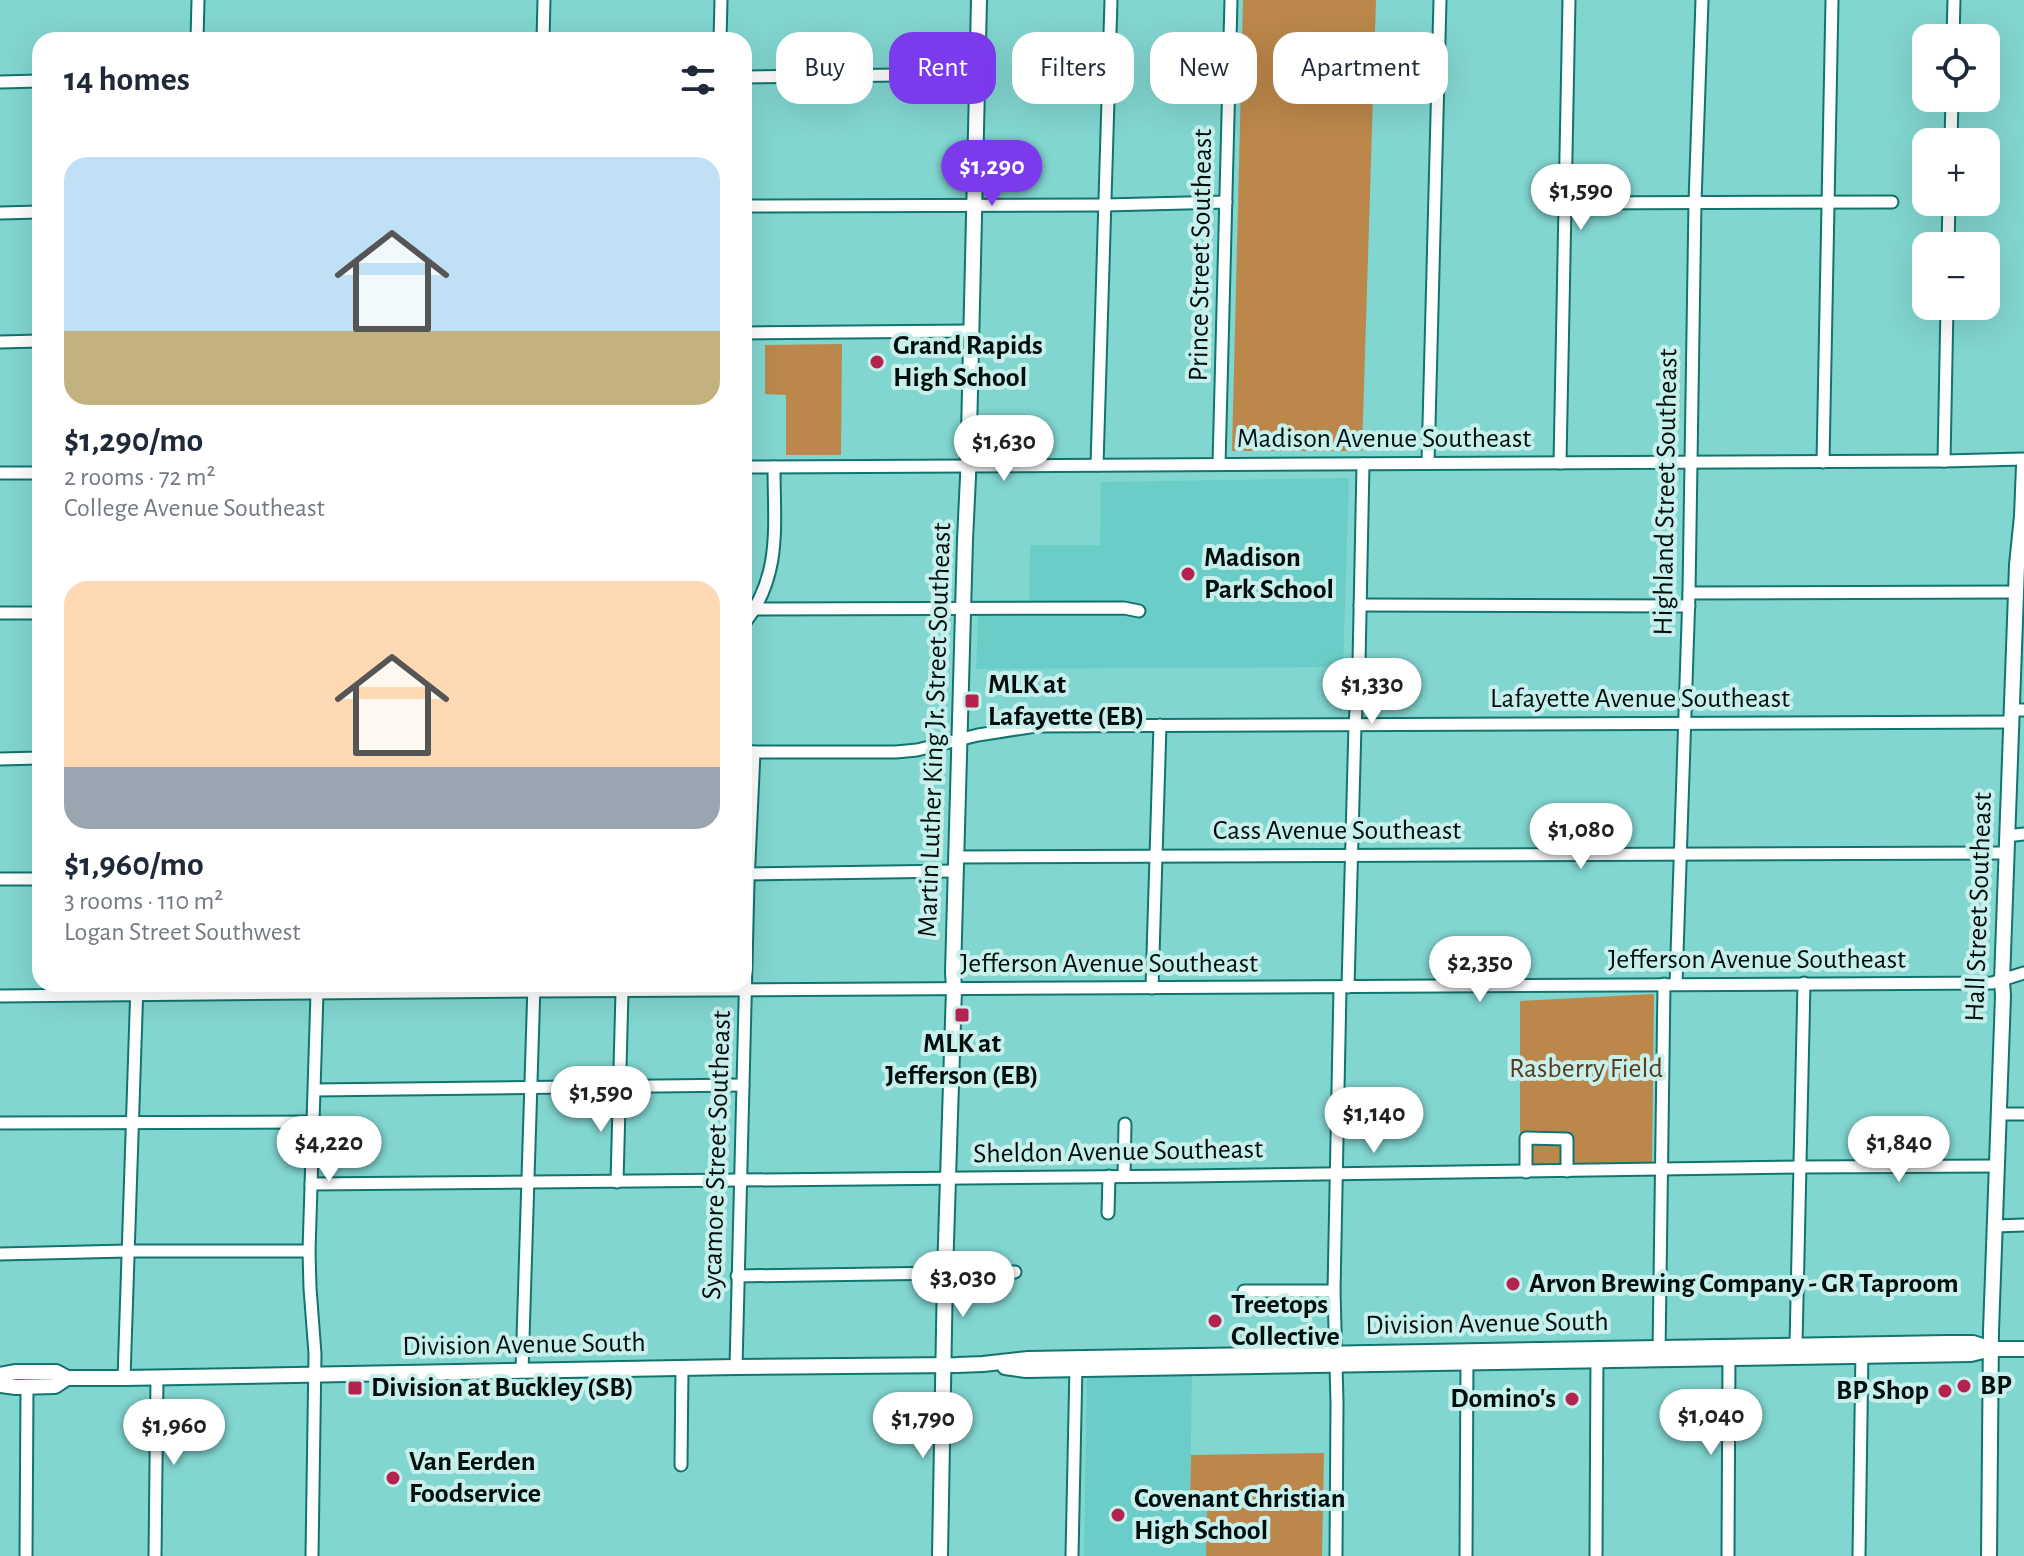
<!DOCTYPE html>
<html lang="en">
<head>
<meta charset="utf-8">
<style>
  :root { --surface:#fff; --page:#f6f6f7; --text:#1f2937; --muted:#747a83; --accent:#7c3aed }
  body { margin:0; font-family:"Alegreya Sans",sans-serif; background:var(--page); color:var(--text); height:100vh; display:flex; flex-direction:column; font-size:30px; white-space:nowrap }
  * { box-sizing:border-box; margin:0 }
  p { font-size:26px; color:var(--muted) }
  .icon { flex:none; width:44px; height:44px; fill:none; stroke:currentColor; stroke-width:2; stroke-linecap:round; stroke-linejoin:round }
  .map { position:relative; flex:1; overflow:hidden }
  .side { position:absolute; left:32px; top:32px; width:720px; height:960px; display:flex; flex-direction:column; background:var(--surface); border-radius:24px; box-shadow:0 8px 32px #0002 }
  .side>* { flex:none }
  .hud { position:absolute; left:776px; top:32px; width:760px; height:72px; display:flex; gap:16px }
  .controls { position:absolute; left:1912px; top:24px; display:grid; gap:16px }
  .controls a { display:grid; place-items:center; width:88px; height:88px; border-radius:16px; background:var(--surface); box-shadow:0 8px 32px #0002; font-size:40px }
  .price { position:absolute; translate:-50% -68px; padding:0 18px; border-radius:28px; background:#fff; color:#222; font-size:26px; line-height:52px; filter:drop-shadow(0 2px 4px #0008) }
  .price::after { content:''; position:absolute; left:50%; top:48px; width:24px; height:18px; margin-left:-12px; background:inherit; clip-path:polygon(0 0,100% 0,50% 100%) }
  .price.current { background:var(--accent); color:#fff }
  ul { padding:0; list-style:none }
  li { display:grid; align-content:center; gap:16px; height:424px; padding:0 32px }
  li span { display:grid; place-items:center; height:248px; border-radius:24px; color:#555 }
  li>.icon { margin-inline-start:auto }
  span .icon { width:144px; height:144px; fill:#fffc; stroke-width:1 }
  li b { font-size:34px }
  h2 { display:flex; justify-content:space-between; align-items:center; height:96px; padding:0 32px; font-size:34px }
  .tag { padding:0 28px; border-radius:24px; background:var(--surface); box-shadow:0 8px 32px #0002; font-size:28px; line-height:72px }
  .tag.current { background:var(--accent); color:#fff }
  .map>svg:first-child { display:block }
</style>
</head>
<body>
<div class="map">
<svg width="2024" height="1556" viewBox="0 0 2024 1556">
  <rect width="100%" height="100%" fill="#82d6d0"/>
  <!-- built -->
  <g fill="#6bcdc7">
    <path d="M1349 478 1343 667 976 669 978 616 1029 615 1030 545H1100L1101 482Z"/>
    <path d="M1192 1372 1190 1504 1207 1505 1206 1556H1084L1087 1374Z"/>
  </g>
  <!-- green -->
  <g fill="#bb874a">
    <path d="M1243 0H1376L1362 451H1232Z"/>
    <path d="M842 344 841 455H786V395L765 394V345Z"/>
    <path d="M1654 994 1652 1169 1520 1172V1001Z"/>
    <path d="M1324 1453 1322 1556H1206L1207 1505H1190L1191 1455Z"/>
  </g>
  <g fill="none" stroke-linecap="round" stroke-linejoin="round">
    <defs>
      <g id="minor">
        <path d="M1953 38 1954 0"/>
        <path d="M197 40 198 0"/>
        <path d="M543 40 544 0"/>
        <path d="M720 40 721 0"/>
        <path d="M744 77 977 74"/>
        <path d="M0 82 40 81"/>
        <path d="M1951 142 1952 98"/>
        <path d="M1564 203 1892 202"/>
        <path d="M744 206 1105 205 1226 202"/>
        <path d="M0 213 40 212"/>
        <path d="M1948 246 1949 202"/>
        <path d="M744 333 971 331"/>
        <path d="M0 342 40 341"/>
        <path d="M1944 461 1947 306"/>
        <path d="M1823 462 1832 0"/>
        <path d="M1428 463 1440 0"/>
        <path d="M1560 463 1569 0"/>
        <path d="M1219 464 1231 0"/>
        <path d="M1097 465 1111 0"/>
        <path d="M744 467 1944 461 2024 459"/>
        <path d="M0 473H40"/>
        <path d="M1689 593 2016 592"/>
        <path d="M1360 605 1689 606"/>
        <path d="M744 609 1124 608 1139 611"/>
        <path d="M0 613H40"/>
        <path d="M744 624C782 575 774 526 774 467"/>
        <path d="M2011 710H2024"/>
        <path d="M744 752H896L917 750 978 735 1036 726 2011 722"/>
        <path d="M0 759 40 758"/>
        <path d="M2007 836 2024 834"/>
        <path d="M956 857 2007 853"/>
        <path d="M745 874 956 871"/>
        <path d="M0 879H40"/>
        <path d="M1676 984 1689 593 1695 202 1702 0"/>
        <path d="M1348 987 1355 725 1359 663 1363 464"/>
        <path d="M1152 988 1160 725"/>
        <path d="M0 996 534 991 1992 983 2024 973"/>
        <path d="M315 1090 743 1085"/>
        <path d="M1999 1114H2024"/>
        <path d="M0 1123 313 1122"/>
        <path d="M1526 1172V1138L1567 1139V1171"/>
        <path d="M1124 1176 1125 1124"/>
        <path d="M617 1182 622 992"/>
        <path d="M311 1184 1188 1176 1801 1167 1997 1166"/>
        <path d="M1108 1213 1109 1176"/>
        <path d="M1995 1226 2024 1225"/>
        <path d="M0 1254 128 1251H309"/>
        <path d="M737 1276 1015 1272"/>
        <path d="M1244 1291H1334"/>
        <path d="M1796 1345 1804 983"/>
        <path d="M1659 1355 1664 984"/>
        <path d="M736 1367 748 883 754 752"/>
        <path d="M522 1371 534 985"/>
        <path d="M124 1378 137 984"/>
        <path d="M681 1465 682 1368"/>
        <path d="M26 1556 27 1387"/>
        <path d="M155 1556 157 1377"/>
        <path d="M312 1556 315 1354 310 1288 309 1251 317 993"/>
        <path d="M1072 1556 1076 1365"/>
        <path d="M1336 1556 1337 1402 1334 1291 1340 988"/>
        <path d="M1466 1556 1467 1357"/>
        <path d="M1596 1556 1597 1353"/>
        <path d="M1728 1556 1729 1353"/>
        <path d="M1859 1556 1862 1349"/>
      </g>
      <g id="major">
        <path d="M1005 1367 1026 1370 1971 1354 1991 1349H2024"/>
        <path d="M0 1375 15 1372H56L67 1378H124L736 1367 957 1365 983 1364 1028 1359 1947 1343H1973L1991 1349"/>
        <path d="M0 1385 16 1387 55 1386 67 1378"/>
        <path d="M940 1556 945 1274 954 989 953 972 965 540 968 477 979 0"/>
        <path d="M1989 1556 1991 1331 2003 996 2002 981 2017 565 2022 516 2024 466"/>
      </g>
    </defs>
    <!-- minor casing -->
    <use href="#minor" stroke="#11746f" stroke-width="15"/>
    <!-- major casing -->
    <use href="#major" stroke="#11746f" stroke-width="18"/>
    <!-- minor -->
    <use href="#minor" stroke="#fff" stroke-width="11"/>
    <!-- major -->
    <use href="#major" stroke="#fff" stroke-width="14"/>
  </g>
  <!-- markers -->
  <g fill="#b4234f" stroke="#c7efeb" stroke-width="3">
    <circle cx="877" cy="362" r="8"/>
    <circle cx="1188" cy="574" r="8"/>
    <rect x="964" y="693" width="16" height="16" rx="4"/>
    <rect x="954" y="1007" width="16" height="16" rx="4"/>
    <circle cx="1513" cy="1284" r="8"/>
    <circle cx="1215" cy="1321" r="8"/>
    <circle cx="1964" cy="1386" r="8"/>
    <rect x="347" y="1380" width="16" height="16" rx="4"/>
    <circle cx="1945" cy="1391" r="8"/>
    <circle cx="1572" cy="1399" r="8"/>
    <circle cx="393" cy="1478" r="8"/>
    <circle cx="1118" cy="1515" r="8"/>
  </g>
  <g text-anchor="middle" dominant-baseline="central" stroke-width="8" stroke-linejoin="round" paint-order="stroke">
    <!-- street labels -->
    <g font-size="28" fill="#000f0e" stroke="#c7efeb">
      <text transform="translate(1201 255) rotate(-89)">Prince Street Southeast</text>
      <text x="1384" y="439">Madison Avenue Southeast</text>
      <text transform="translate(1666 492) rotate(-89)">Highland Street Southeast</text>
      <text x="1640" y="699">Lafayette Avenue Southeast</text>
      <text transform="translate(935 730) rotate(-88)">Martin Luther King Jr. Street Southeast</text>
      <text x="1337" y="831">Cass Avenue Southeast</text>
      <text transform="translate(1979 907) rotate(-88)">Hall Street Southeast</text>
      <text x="1757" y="960">Jefferson Avenue Southeast</text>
      <text x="1109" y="964">Jefferson Avenue Southeast</text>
      <text transform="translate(1118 1152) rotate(-1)">Sheldon Avenue Southeast</text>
      <text transform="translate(717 1155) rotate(-88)">Sycamore Street Southeast</text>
      <text transform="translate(1487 1324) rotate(-1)">Division Avenue South</text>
      <text transform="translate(524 1345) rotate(-1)">Division Avenue South</text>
    </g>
    <!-- poi labels -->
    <g font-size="28" font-weight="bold" fill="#000f0e" stroke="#c7efeb" text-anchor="start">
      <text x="893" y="346">Grand Rapids<tspan x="893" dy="32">High School</tspan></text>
      <text x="1204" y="558">Madison<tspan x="1204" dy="32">Park School</tspan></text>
      <text x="988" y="685">MLK at<tspan x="988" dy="32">Lafayette (EB)</tspan></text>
      <text x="962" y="1044" text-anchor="middle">MLK at<tspan x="962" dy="32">Jefferson (EB)</tspan></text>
      <text x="1529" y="1284">Arvon Brewing Company - GR Taproom</text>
      <text x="1231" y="1305">Treetops<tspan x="1231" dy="32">Collective</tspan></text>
      <text x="1980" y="1386">BP</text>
      <text x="371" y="1388">Division at Buckley (SB)</text>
      <text x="1929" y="1391" text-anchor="end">BP Shop</text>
      <text x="1556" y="1399" text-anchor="end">Domino's</text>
      <text x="409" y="1462">Van Eerden<tspan x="409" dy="32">Foodservice</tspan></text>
      <text x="1134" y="1499">Covenant Christian<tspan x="1134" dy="32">High School</tspan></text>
    </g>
    <!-- park labels -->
    <g font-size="28" fill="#573c1b" stroke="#c7efeb">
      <text x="1586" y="1069">Rasberry Field</text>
    </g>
  </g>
</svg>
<div class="controls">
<a><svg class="icon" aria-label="locate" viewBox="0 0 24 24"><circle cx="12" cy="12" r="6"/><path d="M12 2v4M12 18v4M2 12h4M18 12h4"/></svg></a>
<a>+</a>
<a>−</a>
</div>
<b class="price current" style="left:992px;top:208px">$1,290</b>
<b class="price" style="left:1581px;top:232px">$1,590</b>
<b class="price" style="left:1004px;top:483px">$1,630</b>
<b class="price" style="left:1372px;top:726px">$1,330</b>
<b class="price" style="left:1581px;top:871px">$1,080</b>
<b class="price" style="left:1480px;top:1004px">$2,350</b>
<b class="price" style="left:601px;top:1134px">$1,590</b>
<b class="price" style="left:1374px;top:1155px">$1,140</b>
<b class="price" style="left:329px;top:1184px">$4,220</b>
<b class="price" style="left:1899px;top:1184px">$1,840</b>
<b class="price" style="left:963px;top:1319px">$3,030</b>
<b class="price" style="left:1711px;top:1457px">$1,040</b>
<b class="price" style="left:923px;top:1460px">$1,790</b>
<b class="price" style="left:174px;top:1467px">$1,960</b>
<div class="hud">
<a class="tag">Buy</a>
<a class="tag current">Rent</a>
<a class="tag">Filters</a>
<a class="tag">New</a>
<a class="tag">Apartment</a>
</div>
<section class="side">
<h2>14 homes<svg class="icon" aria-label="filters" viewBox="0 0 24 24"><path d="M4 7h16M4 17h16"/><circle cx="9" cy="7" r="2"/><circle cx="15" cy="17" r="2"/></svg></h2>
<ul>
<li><span style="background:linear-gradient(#bfe0f5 70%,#c2b280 0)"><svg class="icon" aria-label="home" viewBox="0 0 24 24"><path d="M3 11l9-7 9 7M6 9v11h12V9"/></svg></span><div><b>$1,290/mo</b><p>2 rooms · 72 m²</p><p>College Avenue Southeast</p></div></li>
<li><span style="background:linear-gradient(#ffd9b3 75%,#9aa5b1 0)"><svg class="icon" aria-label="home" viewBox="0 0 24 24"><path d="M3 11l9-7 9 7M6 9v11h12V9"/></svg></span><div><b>$1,960/mo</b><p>3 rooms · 110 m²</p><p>Logan Street Southwest</p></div></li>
</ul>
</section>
</div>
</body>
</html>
